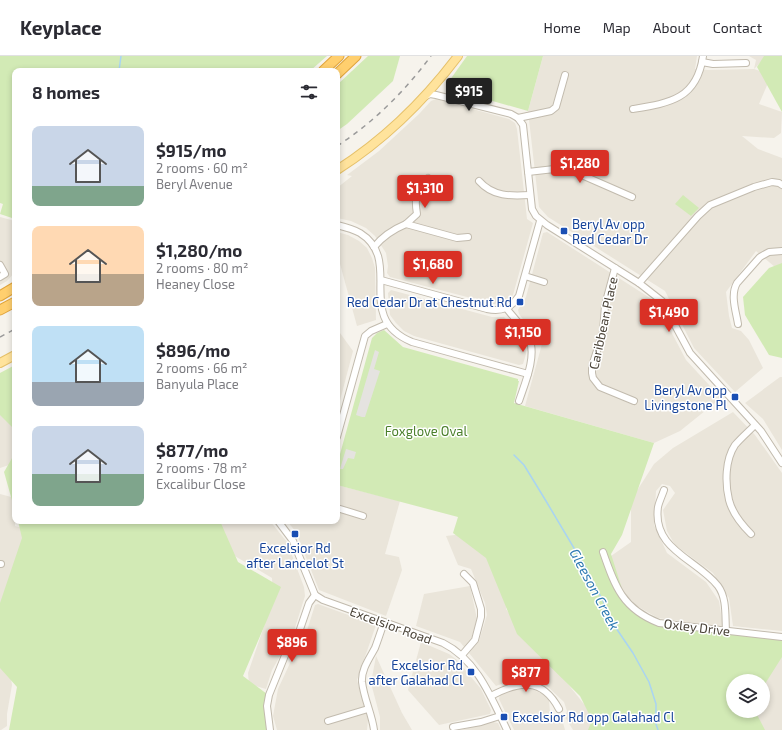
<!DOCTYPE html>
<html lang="en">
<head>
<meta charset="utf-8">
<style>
  :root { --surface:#fff; --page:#f2f2f3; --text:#2b2b33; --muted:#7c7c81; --line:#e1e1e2; --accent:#d93025 }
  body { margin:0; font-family:"Exo 2",sans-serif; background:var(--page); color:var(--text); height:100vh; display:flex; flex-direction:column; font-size:15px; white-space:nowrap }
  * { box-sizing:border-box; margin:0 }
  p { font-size:13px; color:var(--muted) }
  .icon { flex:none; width:22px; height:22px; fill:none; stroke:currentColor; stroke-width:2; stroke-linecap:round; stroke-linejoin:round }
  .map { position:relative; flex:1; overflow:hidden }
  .drawer { position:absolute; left:12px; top:12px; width:328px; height:456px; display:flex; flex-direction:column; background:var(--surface); border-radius:8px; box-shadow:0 2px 6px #0003 }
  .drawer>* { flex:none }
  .fabs { position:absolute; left:726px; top:618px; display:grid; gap:8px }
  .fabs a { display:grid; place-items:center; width:44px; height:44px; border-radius:50%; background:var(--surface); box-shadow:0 2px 6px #0003; font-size:20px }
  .price { position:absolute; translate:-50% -34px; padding:0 9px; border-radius:4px; background:var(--accent); color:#fff; font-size:13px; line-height:26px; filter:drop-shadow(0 1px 2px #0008) }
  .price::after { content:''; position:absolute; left:50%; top:24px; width:12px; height:9px; margin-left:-6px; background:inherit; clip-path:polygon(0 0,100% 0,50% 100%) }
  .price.on { background:#222; color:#fff }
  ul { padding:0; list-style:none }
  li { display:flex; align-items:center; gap:12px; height:100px; padding:0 20px }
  li span { display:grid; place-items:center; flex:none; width:112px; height:80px; border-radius:8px; color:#555 }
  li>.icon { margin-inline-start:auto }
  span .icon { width:48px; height:48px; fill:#fffc; stroke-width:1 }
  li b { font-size:17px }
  h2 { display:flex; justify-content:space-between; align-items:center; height:48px; padding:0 20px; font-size:17px }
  header { display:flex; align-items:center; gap:24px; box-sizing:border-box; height:56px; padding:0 20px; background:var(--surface); border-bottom:1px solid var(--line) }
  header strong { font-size:19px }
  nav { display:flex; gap:22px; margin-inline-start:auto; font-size:14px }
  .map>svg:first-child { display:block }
</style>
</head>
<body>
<header>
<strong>Keyplace</strong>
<nav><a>Home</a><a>Map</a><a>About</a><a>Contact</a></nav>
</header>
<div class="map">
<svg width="782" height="674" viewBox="0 0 782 674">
  <rect width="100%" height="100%" fill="#f6f3ec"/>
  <!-- residential -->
  <g fill="#eae5da">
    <path d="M543 0H697L695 13 708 14 754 13 756 4 749 0H767L754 13 760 15 768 27 759 48 782 56 781 77 774 82 742 80 758 93 782 102V217L756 195 726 236 729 260 732 272 741 275 749 284 763 312 735 336 694 292 665 235 548 161 539 151 528 55Z"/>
    <path d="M436 43 509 63 515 67 517 73 527 163 533 167 513 239 510 243 502 247 494 248 390 221 387 217 388 210 386 197 375 180 366 172 351 165 337 162V132L352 120 347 119 379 95 419 58 431 45Z"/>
    <path d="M0 161 15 165V216L7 225 0 229Z"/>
    <path d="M337 176 348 179 359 185 367 192 372 202 375 212 376 264 357 270 337 197Z"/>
    <path d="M547 176 650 242 656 247 686 304 721 342 680 375 654 387 525 350 542 288 519 258 518 254 526 241 543 177Z"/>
    <path d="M391 234 492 261H504L510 267 524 286 526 298 523 308 519 309 414 280 404 275 396 267 390 259 388 237Z"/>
    <path d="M337 266 340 277 353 295 337 356Z"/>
    <path d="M780 321H782V394L763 363 745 347Z"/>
    <path d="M0 336 15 352V407L0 412Z"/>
    <path d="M733 356 755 379 782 417V575L733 570 729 542 713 517 675 489 667 475 663 454 675 437 670 430 662 428 656 435 654 469 667 497 706 526 719 545 723 571 658 562 637 550 620 532 611 500 631 486V444L654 408 673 392Z"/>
    <path d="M337 429 400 445 385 498 399 501 402 514 386 560 319 534 296 476 287 465H337Z"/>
    <path d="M0 438 15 442V470L47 478 10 616 12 629 7 658V670L1 674H0Z"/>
    <path d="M214 465H270L287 486 304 531 305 540 293 578 272 614 266 633 249 628 248 617 273 544 272 522 228 496Z"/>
    <path d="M463 478 483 493 512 530 506 553 527 582 568 628 583 647 591 653 594 667 591 674H573L565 661 567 655 564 646 547 630 535 624 517 622 496 630 469 597 479 585 487 559 485 547 471 513 458 509 446 480Z"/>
    <path d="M470 530 477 563 470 587 465 592 460 586 416 570 424 538Z"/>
    <path d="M318 548 376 569 357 624 368 664 367 674H277L273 660 278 633 291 605 304 584 315 549Z"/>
    <path d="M421 586 449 598 457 604 481 633 491 654 490 658 439 669 408 634Z"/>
    <path d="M376 600 402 657 412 674H380V661L371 627Z"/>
    <path d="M782 600V674H757L751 655H763V628Z"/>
    <path d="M515 632H529L545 639 549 644 550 657 556 661 562 663 565 674H514L499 643 500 638Z"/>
    <path d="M493 666 498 667 501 674H460Z"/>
  </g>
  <!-- green -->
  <g fill="#d2eab5">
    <path d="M0 0H327L310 15H15V163L0 158 3 148 0 147Z"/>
    <path d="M368 0H400L393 25 347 68 337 75V29Z"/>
    <path d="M467 0H543L528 55 447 32V28Z"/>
    <path d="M764 0H782V56L757 11Z"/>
    <path d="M683 139 699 152 691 160 675 148Z"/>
    <path d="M782 207V302L769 299 745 259 743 241 769 212Z"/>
    <path d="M384 274 403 291 518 323V325H519L514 347 654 387 622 479 611 498 624 539 637 554 657 567 782 581V601L763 631V625H733V655H755L765 674H588L592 664 580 640 517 578 486 502 453 477 458 461 337 429V409L372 282 377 277Z"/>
    <path d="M15 309V374L0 359V317Z"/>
    <path d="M15 397V455L4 416Z"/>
    <path d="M18 465H220L238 506 281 531 243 620 267 638 266 674H9L17 631 0 612V547L22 482Z"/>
  </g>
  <!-- parking -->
  <g fill="#e5e3e0">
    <path d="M375 294 379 296 374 313 380 315 365 361H362L356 359Z"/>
    <path d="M346 393 356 396 354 403 348 402 343 413H340Z"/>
  </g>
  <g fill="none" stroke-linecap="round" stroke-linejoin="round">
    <!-- stream -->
    <g stroke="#a9d4f2" stroke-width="1.5">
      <path d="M119 15 121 0"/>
      <path d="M514 399 524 409 546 445 587 514 604 547 616 572 633 597 649 626 656 648V668L658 674"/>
    </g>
    <defs>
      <g id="minor">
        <path d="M702 6 713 8 746 7"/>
        <path d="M424 41 430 38 436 39 511 58 518 62 523 69 532 153 536 160 547 169 639 227 662 245 690 297 761 375 782 407"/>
        <path d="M633 53C670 47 697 43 703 0"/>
        <path d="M518 62 551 55 556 51 565 19"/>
        <path d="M528 116 563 112 568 113 632 141"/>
        <path d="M479 125C493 141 511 140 530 139"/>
        <path d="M406 168 417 158C414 140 416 135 428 122"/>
        <path d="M337 169C345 171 353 173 360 177 405 205 352 261 412 286L528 318"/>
        <path d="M374 191C382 181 394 173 406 168L457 182 468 181"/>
        <path d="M0 209 5 218 0 221"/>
        <path d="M615 212 605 249 603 276 592 310V317L593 322 600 331 634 345"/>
        <path d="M525 220 544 226"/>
        <path d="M381 224 487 253C502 256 511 252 519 240L540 165"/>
        <path d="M639 227 698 160 710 149 754 131 772 126 779 127 782 129"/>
        <path d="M507 253C514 262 524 272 529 282 537 300 525 327 519 345"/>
        <path d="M738 268C736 255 730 239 737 227L760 201 769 196 782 195"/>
        <path d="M337 381 365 280 371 275 387 268"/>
        <path d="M664 434C662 440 659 446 658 451 652 494 697 503 718 530 727 542 725 560 726 575"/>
        <path d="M337 452 363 460"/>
        <path d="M278 465 293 485 315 539 323 544 443 587C477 604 491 641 507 674"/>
        <path d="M751 478C742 469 732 456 729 444 725 427 725 404 735 389 741 382 748 376 755 369"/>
        <path d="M603 496C615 531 623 553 659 567L782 581"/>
        <path d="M0 508H1"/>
        <path d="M462 599 475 584 481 561V553L473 527 464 518"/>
        <path d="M491 640C519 625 542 621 559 653"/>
        <path d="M328 665 368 653"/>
        <path d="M453 671 481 666 500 660"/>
        <path d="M270 674 267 650 269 639 286 597 298 579 309 547 315 539"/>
        <path d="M374 674C372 658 364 643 362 626 361 614 369 603 375 592 378 584 381 575 384 566"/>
      </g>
      <g id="major">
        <path d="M337 114C384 84 424 45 458 0"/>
        <path d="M0 307 15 299"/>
      </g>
      <g id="highway">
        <path d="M323 15 339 0"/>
        <path d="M337 18 356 0"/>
        <path d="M0 240 15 231"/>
        <path d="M0 254 15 246"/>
      </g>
    </defs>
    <!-- minor casing -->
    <use href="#minor" stroke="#c2bbae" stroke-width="8"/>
    <!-- major casing -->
    <use href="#major" stroke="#e6c16a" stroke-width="10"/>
    <!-- highway casing -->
    <use href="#highway" stroke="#e0a43c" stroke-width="11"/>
    <!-- minor -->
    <use href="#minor" stroke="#fff" stroke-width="6"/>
    <!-- major -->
    <use href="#major" stroke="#ffe39c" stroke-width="8"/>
    <!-- highway -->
    <use href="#highway" stroke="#ffcf6e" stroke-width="9"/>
    <!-- rail -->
    <g stroke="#9a9a9a" stroke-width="1.5" stroke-dasharray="5 5" stroke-linecap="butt">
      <path d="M337 90C373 67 405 35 431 0"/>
      <path d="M0 281 15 273"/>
    </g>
  </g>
  <!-- markers -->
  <g fill="#1a4fb4" stroke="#fff" stroke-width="1.5">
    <rect x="560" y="171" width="8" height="8" rx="2"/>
    <rect x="516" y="242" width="8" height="8" rx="2"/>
    <rect x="731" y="337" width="8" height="8" rx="2"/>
    <rect x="291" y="474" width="8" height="8" rx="2"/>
    <rect x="467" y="612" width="8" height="8" rx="2"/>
    <rect x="500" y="657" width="8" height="8" rx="2"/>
  </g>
  <g text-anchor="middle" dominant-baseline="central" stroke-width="3" stroke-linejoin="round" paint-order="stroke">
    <!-- transit labels -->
    <g font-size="13" fill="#164399" stroke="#fff" text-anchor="end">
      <text x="572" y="168" text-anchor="start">Beryl Av opp<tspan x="572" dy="15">Red Cedar Dr</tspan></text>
      <text x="512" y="246">Red Cedar Dr at Chestnut Rd</text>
      <text x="727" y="334">Beryl Av opp<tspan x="727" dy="15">Livingstone Pl</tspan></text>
      <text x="295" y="492" text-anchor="middle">Excelsior Rd<tspan x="295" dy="15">after Lancelot St</tspan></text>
      <text x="463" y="609">Excelsior Rd<tspan x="463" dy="15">after Galahad Cl</tspan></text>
      <text x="512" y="661" text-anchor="start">Excelsior Rd opp Galahad Cl</text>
    </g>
    <!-- street labels -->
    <g font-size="13" fill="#4b4439" stroke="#fff">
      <text transform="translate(603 267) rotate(-78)">Caribbean Place</text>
      <text transform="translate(391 569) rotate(20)">Excelsior Road</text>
      <text transform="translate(697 571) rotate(7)">Oxley Drive</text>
    </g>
    <!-- park labels -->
    <g font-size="13" fill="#4a7f2a" stroke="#fff">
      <text x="426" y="375">Foxglove Oval</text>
    </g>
    <!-- water labels -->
    <g font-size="14" font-style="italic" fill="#2e7ab2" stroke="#fff">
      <text transform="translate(595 533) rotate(62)">Gleeson Creek</text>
    </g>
  </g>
</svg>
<div class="fabs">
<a><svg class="icon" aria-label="layers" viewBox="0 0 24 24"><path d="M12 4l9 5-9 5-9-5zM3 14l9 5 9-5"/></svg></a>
</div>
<b class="price on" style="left:469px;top:56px">$915</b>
<b class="price" style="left:580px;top:128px">$1,280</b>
<b class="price" style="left:425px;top:153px">$1,310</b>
<b class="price" style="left:433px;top:229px">$1,680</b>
<b class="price" style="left:669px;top:277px">$1,490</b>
<b class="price" style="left:523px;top:297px">$1,150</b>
<b class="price" style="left:292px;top:607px">$896</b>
<b class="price" style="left:526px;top:637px">$877</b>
<section class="drawer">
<h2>8 homes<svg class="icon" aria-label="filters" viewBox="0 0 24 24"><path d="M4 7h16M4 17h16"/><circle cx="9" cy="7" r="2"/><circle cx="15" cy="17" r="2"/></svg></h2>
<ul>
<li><span style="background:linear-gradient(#c9d6e8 75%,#7fa58c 0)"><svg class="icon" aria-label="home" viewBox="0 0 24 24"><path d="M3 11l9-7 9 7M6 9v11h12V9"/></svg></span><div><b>$915/mo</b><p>2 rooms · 60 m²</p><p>Beryl Avenue</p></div></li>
<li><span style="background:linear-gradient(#ffd9b3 60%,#b9a48a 0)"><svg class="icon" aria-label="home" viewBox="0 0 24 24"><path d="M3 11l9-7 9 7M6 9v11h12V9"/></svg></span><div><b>$1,280/mo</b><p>2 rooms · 80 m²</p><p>Heaney Close</p></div></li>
<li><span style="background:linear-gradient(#bfe0f5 70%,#9aa5b1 0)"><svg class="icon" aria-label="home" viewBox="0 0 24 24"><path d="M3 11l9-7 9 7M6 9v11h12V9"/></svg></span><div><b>$896/mo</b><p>2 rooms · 66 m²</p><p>Banyula Place</p></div></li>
<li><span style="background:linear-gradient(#c9d6e8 60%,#7fa58c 0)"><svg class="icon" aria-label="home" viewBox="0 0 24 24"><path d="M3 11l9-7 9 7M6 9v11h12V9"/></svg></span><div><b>$877/mo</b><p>2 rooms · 78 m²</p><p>Excalibur Close</p></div></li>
</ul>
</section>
</div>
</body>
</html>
